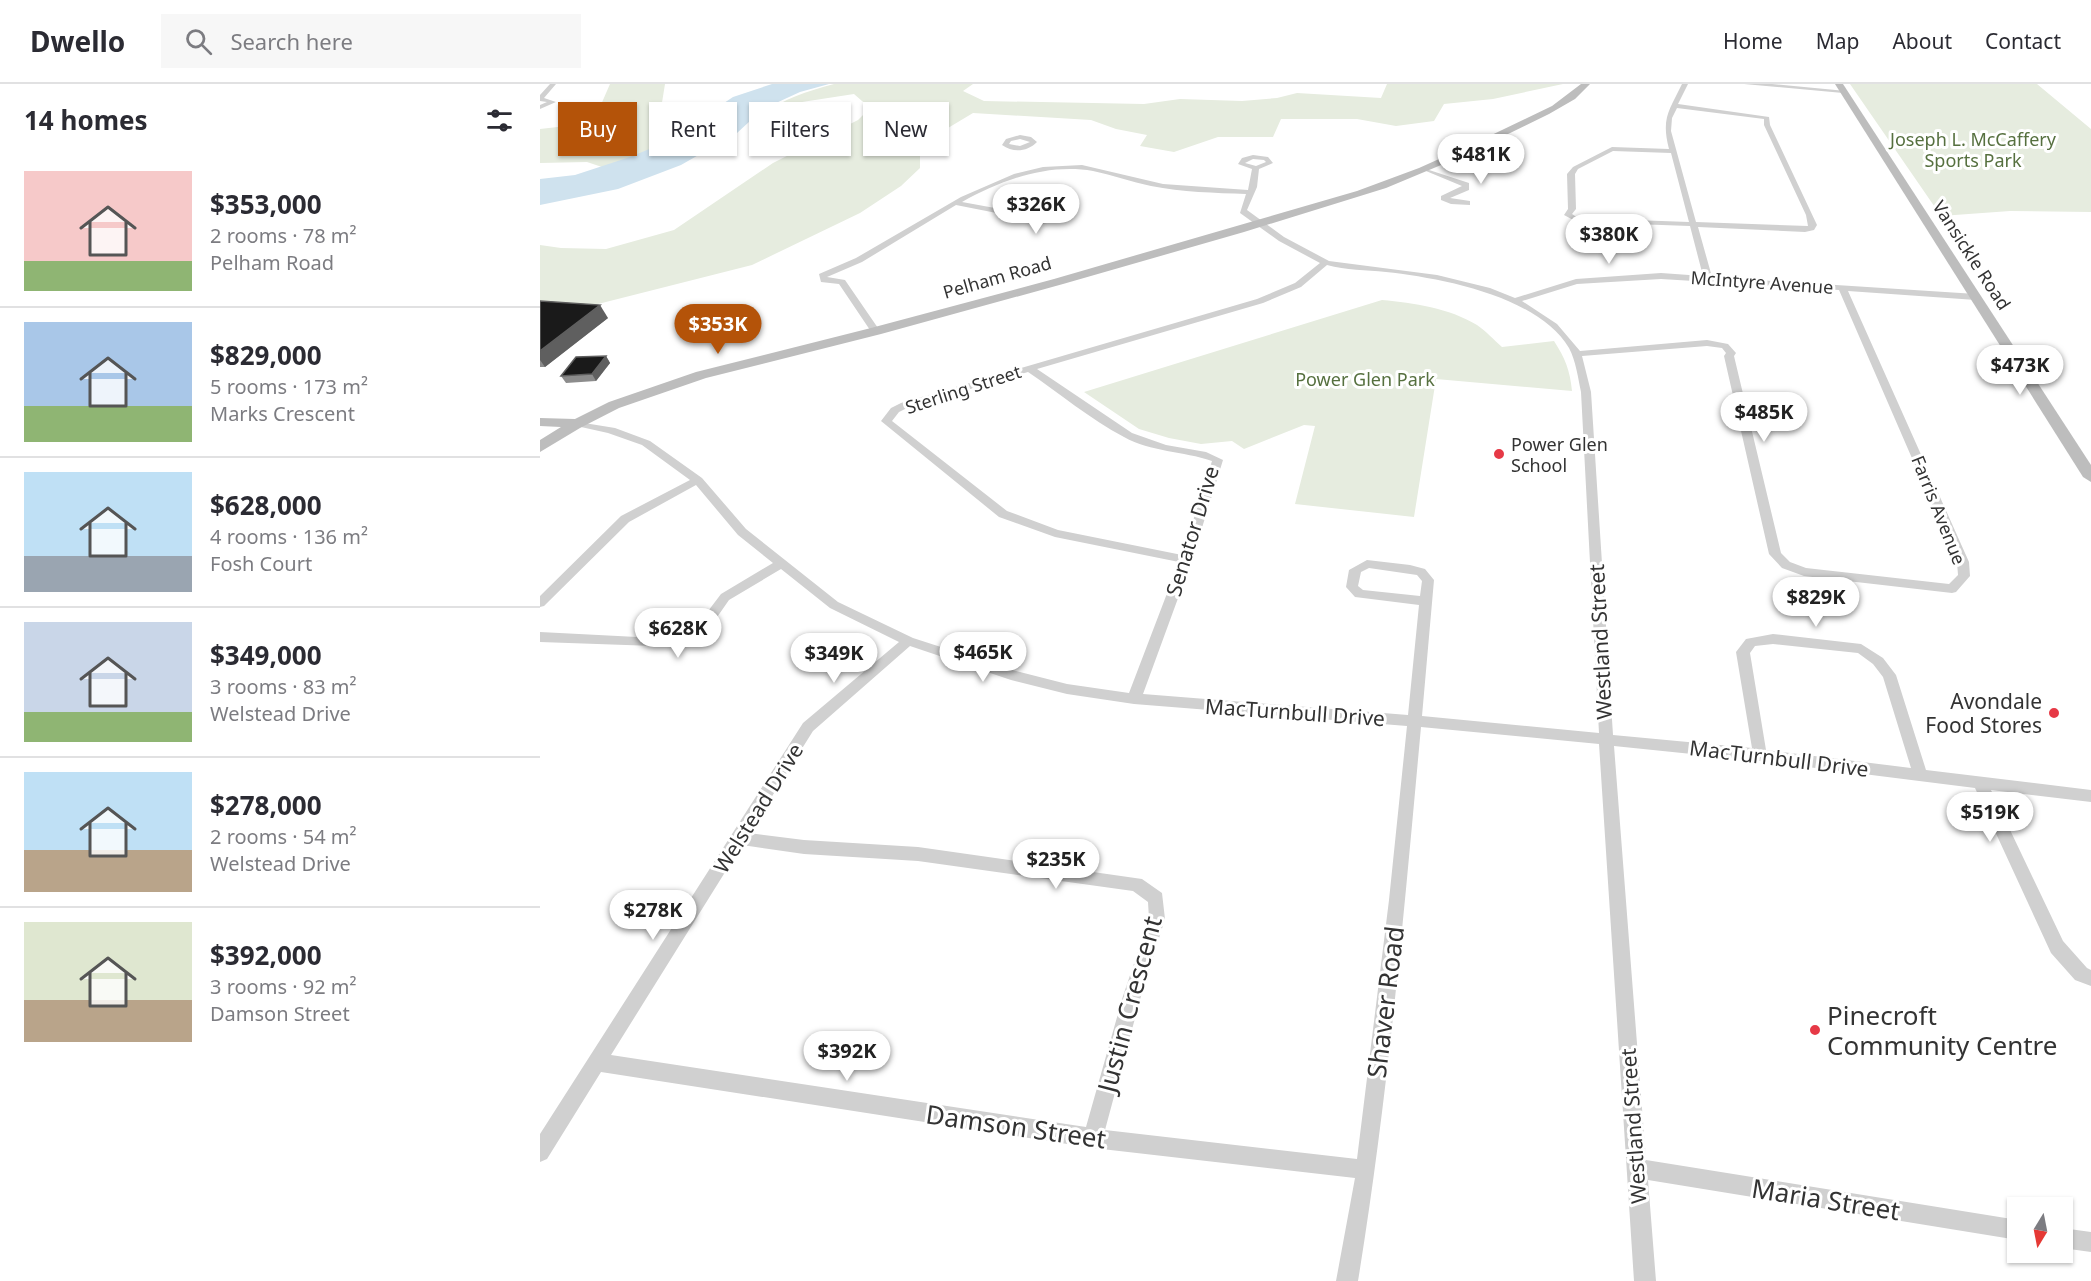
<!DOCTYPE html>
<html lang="en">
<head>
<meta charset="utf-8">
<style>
  :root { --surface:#fff; --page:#f7f7f7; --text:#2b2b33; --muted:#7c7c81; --line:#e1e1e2; --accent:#b45309 }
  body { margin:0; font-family:"Noto Sans",sans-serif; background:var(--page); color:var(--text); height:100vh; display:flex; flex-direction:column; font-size:22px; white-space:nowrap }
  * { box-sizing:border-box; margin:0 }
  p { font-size:20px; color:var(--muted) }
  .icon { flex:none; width:33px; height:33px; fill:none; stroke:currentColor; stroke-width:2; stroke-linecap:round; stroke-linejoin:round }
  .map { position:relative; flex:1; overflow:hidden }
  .panel { display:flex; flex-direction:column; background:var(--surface); width:540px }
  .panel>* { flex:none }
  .banner { position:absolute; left:18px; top:18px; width:570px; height:54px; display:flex; gap:12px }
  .needle { width:39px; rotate:190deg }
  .buttons { position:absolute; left:1467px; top:1113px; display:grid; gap:12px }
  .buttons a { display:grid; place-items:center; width:66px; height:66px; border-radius:0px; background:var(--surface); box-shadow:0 2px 4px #0004; font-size:30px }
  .price { position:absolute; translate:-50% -51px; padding:0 14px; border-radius:21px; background:#fff; color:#222; font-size:20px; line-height:39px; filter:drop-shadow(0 2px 3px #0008) }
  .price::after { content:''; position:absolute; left:50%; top:36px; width:18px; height:14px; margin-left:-9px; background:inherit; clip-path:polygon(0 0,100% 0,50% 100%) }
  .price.selected { background:var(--accent); color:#fff }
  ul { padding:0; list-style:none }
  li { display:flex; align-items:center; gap:18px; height:150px; padding:0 24px }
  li+li { border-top:2px solid var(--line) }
  li span { display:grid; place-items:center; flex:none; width:168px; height:120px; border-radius:0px; color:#555 }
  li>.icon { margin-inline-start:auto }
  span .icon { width:72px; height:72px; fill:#fffc; stroke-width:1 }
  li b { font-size:26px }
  h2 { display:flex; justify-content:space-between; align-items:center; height:72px; padding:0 24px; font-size:26px }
  .chip { padding:0 21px; border-radius:0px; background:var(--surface); box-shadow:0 2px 4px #0004; font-size:21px; line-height:54px }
  .chip.selected { background:var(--accent); color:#fff }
  header { display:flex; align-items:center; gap:36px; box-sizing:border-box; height:84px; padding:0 30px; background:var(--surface); border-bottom:2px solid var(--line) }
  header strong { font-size:28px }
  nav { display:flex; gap:33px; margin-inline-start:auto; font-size:21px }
  .search { width:420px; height:54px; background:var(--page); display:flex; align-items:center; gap:15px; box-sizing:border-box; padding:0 21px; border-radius:0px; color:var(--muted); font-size:22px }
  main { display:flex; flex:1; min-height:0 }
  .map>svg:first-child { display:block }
</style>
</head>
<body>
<header>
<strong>Dwello</strong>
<div class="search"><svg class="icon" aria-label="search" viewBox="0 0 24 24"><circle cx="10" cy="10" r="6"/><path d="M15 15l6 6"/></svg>Search here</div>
<nav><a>Home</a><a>Map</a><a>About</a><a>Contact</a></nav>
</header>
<main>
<section class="panel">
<h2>14 homes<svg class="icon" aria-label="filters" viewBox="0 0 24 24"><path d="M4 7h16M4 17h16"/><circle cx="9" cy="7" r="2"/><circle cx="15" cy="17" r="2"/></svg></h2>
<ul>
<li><span style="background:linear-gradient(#f6c9c9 75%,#8fb573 0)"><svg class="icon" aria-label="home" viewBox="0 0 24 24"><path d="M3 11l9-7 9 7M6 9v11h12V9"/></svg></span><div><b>$353,000</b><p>2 rooms · 78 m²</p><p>Pelham Road</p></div></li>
<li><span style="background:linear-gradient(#a9c7e8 70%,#8fb573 0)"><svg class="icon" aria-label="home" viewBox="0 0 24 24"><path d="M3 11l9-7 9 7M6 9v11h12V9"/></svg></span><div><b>$829,000</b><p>5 rooms · 173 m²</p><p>Marks Crescent</p></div></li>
<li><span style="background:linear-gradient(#bfe0f5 70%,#9aa5b1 0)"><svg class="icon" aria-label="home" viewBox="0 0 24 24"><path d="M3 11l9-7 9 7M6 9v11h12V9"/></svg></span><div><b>$628,000</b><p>4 rooms · 136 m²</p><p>Fosh Court</p></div></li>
<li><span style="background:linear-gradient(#c9d6e8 75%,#8fb573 0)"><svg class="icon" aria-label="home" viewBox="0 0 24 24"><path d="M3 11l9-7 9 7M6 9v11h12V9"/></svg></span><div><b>$349,000</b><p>3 rooms · 83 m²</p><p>Welstead Drive</p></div></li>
<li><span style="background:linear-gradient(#bfe0f5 65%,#b9a48a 0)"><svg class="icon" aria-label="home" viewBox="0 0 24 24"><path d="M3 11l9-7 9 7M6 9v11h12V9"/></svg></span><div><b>$278,000</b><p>2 rooms · 54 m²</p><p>Welstead Drive</p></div></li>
<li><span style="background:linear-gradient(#dfe7d0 65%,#b9a48a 0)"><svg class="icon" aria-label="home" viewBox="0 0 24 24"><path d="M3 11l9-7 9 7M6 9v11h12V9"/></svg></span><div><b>$392,000</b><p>3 rooms · 92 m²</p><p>Damson Street</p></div></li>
</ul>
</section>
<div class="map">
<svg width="1551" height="1197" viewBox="0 0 1551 1197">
  <rect width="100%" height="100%" fill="#fff"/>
  <!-- green -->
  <g fill="#e6ecdf">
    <path d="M70 0H125L120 31 129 41 147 45 101 72 68 85 47 78 0 79V45L53 39Z"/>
    <path d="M294 0H433L423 7 444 17 604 20 640 15 702 17 737 14 757 9 841 14 847 0H1023L953 15 904 20 894 37 856 42 817 35H741L733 53H678L634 68 600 62 607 51 576 45 551 36 433 29 403 47 380 67V84L361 102 320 129 212 181 58 220H0V161L21 164 66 165 134 146 233 79 318 36 330 24 314 10 262 18 209 43C233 18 261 9 294 0Z"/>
    <path d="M1310 0H1497L1551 45V128L1470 127 1401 132Z"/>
    <path d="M842 216C874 219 909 224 937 241 946 247 954 256 962 263L1014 257C1025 274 1030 286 1032 307L896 295 874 433 755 420 775 342 764 341 704 365 692 357 661 360 629 354 599 345 544 308Z"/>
  </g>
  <!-- water -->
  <path fill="#cfe2ee" d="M232 0H289L260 8 223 25 197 49 141 81 78 105 0 121V95L35 91 90 73 124 59 193 13Z"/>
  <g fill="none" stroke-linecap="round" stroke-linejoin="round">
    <!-- street -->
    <g fill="#d0d0d0" fill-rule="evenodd">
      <path d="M10 0H16L4 14 16 18 0 25V21L7 18 0 17V11Z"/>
      <path d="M1142 0H1148L1138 20 1229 33 1230 41 1277 141 1274 146 1265 148 1158 143 1172 193 1436 210 1440 213 1436 216 1308 207 1429 478 1430 492 1416 508 1412 509 1264 492 1242 484 1229 470 1184 272 1186 269 1182 264 1167 262 1042 272 1051 308 1073 651 1212 664 1196 568 1206 555 1233 550 1321 560 1343 574 1356 591 1386 686 1551 706V718L1451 706 1523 857 1547 884 1551 886V902L1535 896 1511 869 1435 704 1220 677 1074 662 1106 1076 1478 1136V1156L1108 1096 1116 1197H1094L1059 660 881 643C864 828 848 1014 818 1197H796L815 1094 553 1064 61 988 7 1075 0 1078V1050L263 639 359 558 290 524 241 485 189 516 166 549 143 563 0 558V548L136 555 156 543 181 510 233 479 198 451 156 401 89 438 4 522 0 523V512L81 432 150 396 102 361 68 349 32 341V337L75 344 110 357 162 394 206 445 298 518 373 554 472 586 527 600 589 609 639 478 515 453 459 433 341 337 351 324 361 319 717 215 755 199 780 179 739 157 700 129 706 110C675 109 642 108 611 102 591 98 573 91 553 87 508 79 461 96 422 118L487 130C498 121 513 122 524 130L518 138 496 140 487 135 416 121 322 178 287 193 305 196 340 247 338 249H332L299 200 281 198 279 190 316 174 421 113 474 90 503 83 542 81 623 100 708 106 712 85 698 80 702 74 713 71 728 73 733 79 719 85 717 103 707 126 744 153 789 177 897 191 950 204 975 214 1036 195 1121 189 1163 192 1150 142 1037 138 1024 131 1028 125 1027 90 1033 83 1072 63 1129 65C1121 34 1129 27 1142 0ZM1137 24 1224 35V41L1266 131 1268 142 1156 138 1131 47 1132 34ZM1073 67 1131 69 1149 138 1038 134 1032 130 1036 125 1035 90 1038 85ZM713 75 724 76 726 78 716 82 705 79ZM510 128 515 131 513 134 498 136 494 133 498 129ZM787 181C806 186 826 186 846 188 901 194 998 212 1029 264 1036 277 1038 294 1041 308L1059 649 882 632 894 496 885 485 870 481 827 476 809 486 806 503 815 513 879 521 868 631 603 610 652 476 683 376 666 368 626 361 592 349 497 285 723 219 761 203ZM1121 195 1299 206 1417 478 1418 491 1409 500 1266 484 1250 478 1241 469 1194 272 1196 269 1188 260 1167 256 1040 267 1017 240 982 217 1037 200ZM488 288C519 309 550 335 584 353 611 368 643 367 672 377L642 471 518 446 467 427 352 337 359 328 369 323ZM829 484 877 491 882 497 880 512 823 506 818 502 821 488ZM1233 560 1318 569 1333 580 1343 593 1371 684 1226 666 1210 569 1215 562ZM370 562 471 596 527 610 594 620 867 642 849 816 817 1075 565 1046 601 912 625 835 622 809 602 795 378 763 264 756 209 749 273 647ZM202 761 264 770 378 777 593 807 608 818 609 835 583 912 546 1043 71 971Z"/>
      <path d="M1204 0H1232L1306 7 1303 9Z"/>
      <path d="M480 51 491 53 497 58C487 68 473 69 462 61L466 55ZM480 55 490 58 480 62 469 60 471 57Z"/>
      <path d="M886 85 929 99V106L910 114 930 117V121L911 120 901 116V112L922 102 886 87Z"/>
      <path d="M1522 1144 1551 1148V1168L1522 1164Z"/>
    </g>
    <!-- secondary -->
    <g fill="#bdbdbd" fill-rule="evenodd">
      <path d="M1041 0H1050L1035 15 1009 30 925 71 846 104 704 148 523 200 341 250 166 294 79 324 40 344 0 368V356L21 343 0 342V334L35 335 69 318 156 288 331 244 514 195 817 107 879 84 937 58 1012 22Z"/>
      <path d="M1295 0H1303L1551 381V398L1543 393Z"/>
    </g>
  </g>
  <!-- wall -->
  <g fill="#8c8c8c">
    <path d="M0 217 68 234 5 283H0Z"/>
    <path d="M66 272 70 279 56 297 26 299 21 292Z"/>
  </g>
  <!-- shaded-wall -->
  <g fill="#5f5f5f">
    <path d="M60 221 68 234 5 283 0 276V267Z"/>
    <path d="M66 272 70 279 56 297 52 290Z"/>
  </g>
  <!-- building -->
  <g fill="#1a1a1a" stroke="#5f5f5f" stroke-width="1.5">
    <path d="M0 217 60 221 0 267Z"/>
    <path d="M66 272 52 290 21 292 36 273Z"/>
  </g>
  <!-- markers -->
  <g fill="#e63946" stroke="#fff" stroke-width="2">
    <circle cx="959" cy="370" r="6"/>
    <circle cx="1514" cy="629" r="6"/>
    <circle cx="1275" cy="946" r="6"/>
  </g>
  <g text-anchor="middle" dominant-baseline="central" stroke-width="6" stroke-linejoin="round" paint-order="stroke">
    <!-- far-park labels -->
    <g font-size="18" fill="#56703f" stroke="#fff">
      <text x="1433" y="55">Joseph L. McCaffery<tspan x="1433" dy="21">Sports Park</tspan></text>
      <text x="825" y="295">Power Glen Park</text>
    </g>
    <!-- far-street labels -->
    <g font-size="18" fill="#333" stroke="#fff">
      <text transform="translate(1432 171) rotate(57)">Vansickle Road</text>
      <text transform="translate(457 193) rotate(-16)">Pelham Road</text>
      <text transform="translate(1222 198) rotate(4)">McIntyre Avenue</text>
      <text transform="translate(423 305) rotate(-18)">Sterling Street</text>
      <text transform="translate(1399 426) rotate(68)">Farris Avenue</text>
    </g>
    <!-- far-poi labels -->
    <g font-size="18" fill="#333" stroke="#fff" text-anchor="start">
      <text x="971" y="360">Power Glen<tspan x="971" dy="21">School</tspan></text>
    </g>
    <!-- street labels -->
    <g font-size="21" fill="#333" stroke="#fff">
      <text transform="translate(652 447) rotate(-73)">Senator Drive</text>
      <text transform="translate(1060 558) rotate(-93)">Westland Street</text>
      <text transform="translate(755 628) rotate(4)">MacTurnbull Drive</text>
      <text transform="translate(1239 674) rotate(7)">MacTurnbull Drive</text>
      <text transform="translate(218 724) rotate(-58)">Welstead Drive</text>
      <text transform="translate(1093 1042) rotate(-94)">Westland Street</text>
    </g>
    <!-- poi labels -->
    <g font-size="21" fill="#333" stroke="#fff" text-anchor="end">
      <text x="1502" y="617">Avondale<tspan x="1502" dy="24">Food Stores</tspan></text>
    </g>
    <!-- near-street labels -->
    <g font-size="26" fill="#333" stroke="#fff">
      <text transform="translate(845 918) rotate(-83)">Shaver Road</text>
      <text transform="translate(589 920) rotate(-75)">Justin Crescent</text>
      <text transform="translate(476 1042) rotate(8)">Damson Street</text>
      <text transform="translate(1286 1115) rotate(9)">Maria Street</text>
    </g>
    <!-- near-poi labels -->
    <g font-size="26" fill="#333" stroke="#fff" text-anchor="start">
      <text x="1287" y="931">Pinecroft<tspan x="1287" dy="30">Community Centre</tspan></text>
    </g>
  </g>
</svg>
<div class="buttons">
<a><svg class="needle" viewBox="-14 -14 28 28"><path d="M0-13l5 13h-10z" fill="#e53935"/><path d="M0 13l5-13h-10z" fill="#7c7c81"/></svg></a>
</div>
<b class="price" style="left:941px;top:101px">$481K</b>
<b class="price" style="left:496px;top:151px">$326K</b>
<b class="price" style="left:1069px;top:181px">$380K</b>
<b class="price selected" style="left:178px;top:271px">$353K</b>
<b class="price" style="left:1480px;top:312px">$473K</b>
<b class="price" style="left:1224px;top:359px">$485K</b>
<b class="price" style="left:1276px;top:544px">$829K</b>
<b class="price" style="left:138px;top:575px">$628K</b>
<b class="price" style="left:443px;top:599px">$465K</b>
<b class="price" style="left:294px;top:600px">$349K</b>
<b class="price" style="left:1450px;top:759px">$519K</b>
<b class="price" style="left:516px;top:806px">$235K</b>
<b class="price" style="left:113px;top:857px">$278K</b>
<b class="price" style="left:307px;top:998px">$392K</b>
<div class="banner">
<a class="chip selected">Buy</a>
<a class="chip">Rent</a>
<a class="chip">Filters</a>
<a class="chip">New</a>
</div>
</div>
</main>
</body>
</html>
